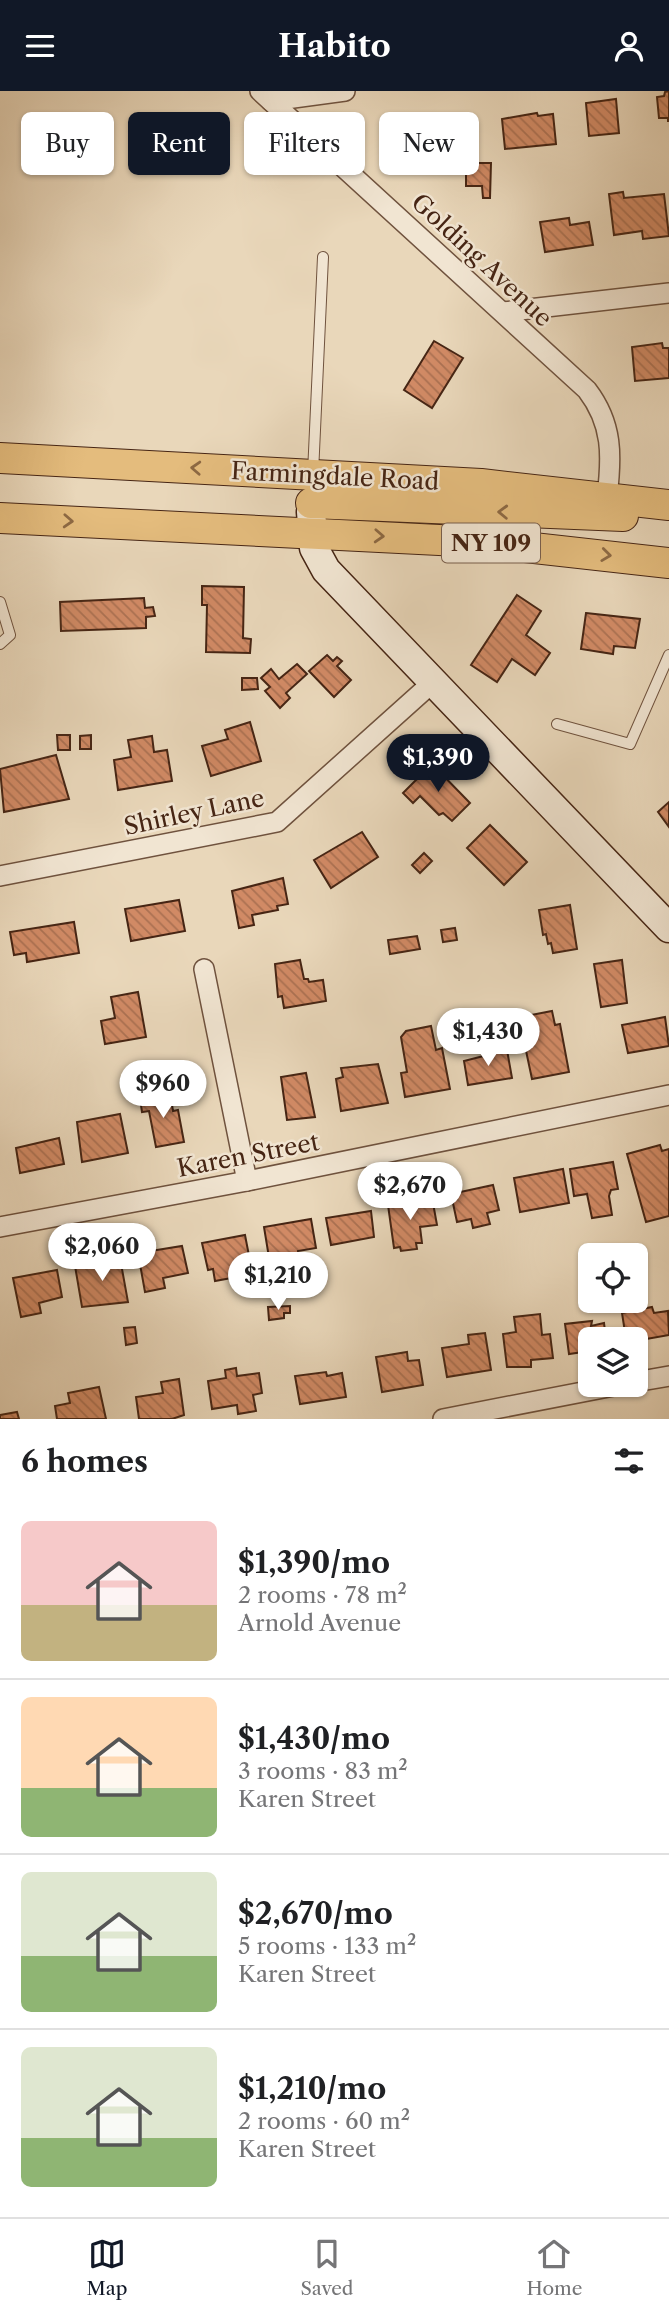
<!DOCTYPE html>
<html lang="en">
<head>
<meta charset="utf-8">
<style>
  :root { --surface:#fff; --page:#f2f2f2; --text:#202124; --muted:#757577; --line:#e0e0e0; --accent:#111827 }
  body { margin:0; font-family:"Libre Caslon Text",serif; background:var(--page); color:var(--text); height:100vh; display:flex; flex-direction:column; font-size:26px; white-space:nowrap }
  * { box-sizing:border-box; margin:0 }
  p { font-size:23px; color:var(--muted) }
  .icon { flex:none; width:38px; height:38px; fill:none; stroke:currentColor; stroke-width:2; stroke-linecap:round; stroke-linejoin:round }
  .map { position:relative; height:1328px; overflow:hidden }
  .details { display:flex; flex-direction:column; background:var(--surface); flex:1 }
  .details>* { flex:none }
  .guide { position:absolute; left:21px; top:21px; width:628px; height:63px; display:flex; gap:14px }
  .buttons { position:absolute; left:578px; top:1152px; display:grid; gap:14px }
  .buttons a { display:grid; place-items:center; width:70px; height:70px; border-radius:10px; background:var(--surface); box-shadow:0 2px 5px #0004; font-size:35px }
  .price { position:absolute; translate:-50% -60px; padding:0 16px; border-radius:24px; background:#fff; color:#222; font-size:23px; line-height:46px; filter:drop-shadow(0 2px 4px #0008) }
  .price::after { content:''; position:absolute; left:50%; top:42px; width:21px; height:16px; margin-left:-10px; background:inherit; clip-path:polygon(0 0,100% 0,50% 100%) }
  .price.active { background:var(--accent); color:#fff }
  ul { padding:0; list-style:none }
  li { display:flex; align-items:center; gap:21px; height:175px; padding:0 21px }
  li+li { border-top:2px solid var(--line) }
  li span { display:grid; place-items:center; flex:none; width:196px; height:140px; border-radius:10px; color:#555 }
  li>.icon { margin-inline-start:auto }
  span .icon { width:84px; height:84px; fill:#fffc; stroke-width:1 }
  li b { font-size:30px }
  h2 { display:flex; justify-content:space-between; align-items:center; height:84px; padding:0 21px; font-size:30px }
  .chip { padding:0 24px; border-radius:10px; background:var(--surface); box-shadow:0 2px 5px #0004; font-size:24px; line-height:63px }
  .chip.active { background:var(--accent); color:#fff }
  header { display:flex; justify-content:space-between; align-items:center; height:91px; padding:0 21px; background:var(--accent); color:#fff; font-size:32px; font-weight:700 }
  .menu { display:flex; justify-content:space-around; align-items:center; height:98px; border-top:2px solid var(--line); background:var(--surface); font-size:19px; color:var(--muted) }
  .menu a { display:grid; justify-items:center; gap:4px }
  .menu .active { color:var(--accent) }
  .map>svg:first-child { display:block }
</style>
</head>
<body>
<header><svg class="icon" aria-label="menu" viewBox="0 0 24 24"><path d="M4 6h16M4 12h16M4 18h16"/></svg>Habito<svg class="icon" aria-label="person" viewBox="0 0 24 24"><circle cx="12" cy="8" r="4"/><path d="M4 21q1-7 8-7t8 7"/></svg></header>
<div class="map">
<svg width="669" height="1328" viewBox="0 0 669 1328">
  <defs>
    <pattern id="building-back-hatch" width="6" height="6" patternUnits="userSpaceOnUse" patternTransform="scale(1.75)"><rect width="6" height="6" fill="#d18a65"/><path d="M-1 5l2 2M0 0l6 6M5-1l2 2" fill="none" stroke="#ab7152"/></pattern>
  </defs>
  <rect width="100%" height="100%" fill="#e9d7ba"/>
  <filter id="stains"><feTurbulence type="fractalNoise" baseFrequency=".00286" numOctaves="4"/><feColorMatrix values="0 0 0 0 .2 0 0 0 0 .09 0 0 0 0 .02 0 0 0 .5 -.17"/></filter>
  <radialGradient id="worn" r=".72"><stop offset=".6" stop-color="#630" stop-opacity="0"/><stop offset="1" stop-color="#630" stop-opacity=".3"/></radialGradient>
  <!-- building -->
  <g fill="url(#building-back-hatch)" stroke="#462514" stroke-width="2">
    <path d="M669 0V30H668V27H659L657 6 664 5 665 1Z"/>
    <path d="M616 8 619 42 589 45 586 12Z"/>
    <path d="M537 22 538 25 553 23 556 53 505 58 502 28Z"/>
    <path d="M437 24 438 31H441L445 65 437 67 436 71 419 73 416 27Z"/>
    <path d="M472 72H491L490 107H483L482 95H466V75Z"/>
    <path d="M623 101 624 107 664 103 669 145 643 148 642 140 614 144 609 103Z"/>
    <path d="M569 127 570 134 589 131 593 154 545 161 540 131Z"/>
    <path d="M434 250 463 267 432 317 404 299Z"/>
    <path d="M662 252 663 257H669V287L635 290 632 256Z"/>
    <path d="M202 495 244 496 243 547 251 548 250 562 206 561 207 514H202Z"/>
    <path d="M517 504 541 520 526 544 550 562 535 584 512 568 497 591 471 574Z"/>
    <path d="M144 507 145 517 153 516 155 525 146 526V537L61 540 60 511Z"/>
    <path d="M586 522 640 528 635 557 614 555 613 563 581 558Z"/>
    <path d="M327 564 333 570 337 566 342 570 337 575 351 589 334 606 309 580Z"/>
    <path d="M297 573 307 583 286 602 290 607 280 617 265 600 270 596 261 587 271 578 279 588Z"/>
    <path d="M242 587H257L258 598 242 599Z"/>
    <path d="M250 631 261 670 211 685 202 655 228 648 225 639Z"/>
    <path d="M57 644H70V659H58Z"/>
    <path d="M91 644V658H80V645Z"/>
    <path d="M152 645 154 661 167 659 172 690 118 699 114 669 131 666 128 649Z"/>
    <path d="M56 664 69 708 4 721 0 678Z"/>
    <path d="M432 673 470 712 452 730 443 722 439 724 420 705 413 712 403 702Z"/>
    <path d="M669 711V736L658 721Z"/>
    <path d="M490 734 527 771 504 794 467 757Z"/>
    <path d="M362 741 378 766 331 797 314 769Z"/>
    <path d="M424 762 432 770 420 782 412 774Z"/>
    <path d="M283 787 288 813 277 815 278 819 252 824 254 834 239 837 232 800Z"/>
    <path d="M179 809 185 840 131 850 125 818Z"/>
    <path d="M570 814 577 858 553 862 551 852 548 853 546 843 543 844 539 819Z"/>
    <path d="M74 831 79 862 27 871 26 862 14 864 10 841Z"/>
    <path d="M455 837 457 849 443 851 441 839Z"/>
    <path d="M417 845 420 858 390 863 388 849Z"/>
    <path d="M300 869 304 888H308L309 891 323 889 326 910 284 917 282 905 278 906 275 873Z"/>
    <path d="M622 869 627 912 601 916 594 873Z"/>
    <path d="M138 901 146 946 105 953 101 930 115 927 111 906Z"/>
    <path d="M552 920 555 934 560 933 569 981 532 988 525 955 531 954 529 945 535 944 531 924Z"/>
    <path d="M665 926 669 955 628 962 622 934Z"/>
    <path d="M431 935 436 959 442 957 450 998 405 1006 401 982 407 981 401 946 406 940Z"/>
    <path d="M507 959 512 987 468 994 464 970Z"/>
    <path d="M378 973 388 1012 341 1020 336 988 343 986 341 977Z"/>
    <path d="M306 982 315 1026 287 1029 281 986Z"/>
    <path d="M170 1002 173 1020 178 1019 184 1051 156 1056 149 1020 142 1021 140 1007Z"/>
    <path d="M120 1023 128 1062 82 1071 77 1031Z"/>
    <path d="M59 1047 64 1073 20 1082 16 1057Z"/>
    <path d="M660 1054 662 1060 669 1058V1125L646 1131 627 1063Z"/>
    <path d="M613 1071 618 1098 611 1099 609 1105 612 1124 592 1127 587 1103 574 1105 570 1078Z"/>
    <path d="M563 1078 569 1112 520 1121 514 1087Z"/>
    <path d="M493 1094 499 1119 487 1122 490 1133 473 1137 471 1128 457 1131 451 1103Z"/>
    <path d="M424 1107 425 1114 433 1112 437 1134 420 1136 422 1152H416L417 1158 401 1160 400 1156 394 1157 388 1114Z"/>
    <path d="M371 1120 374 1146 331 1154 326 1127Z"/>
    <path d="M311 1128 316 1157 298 1160 302 1180 272 1185 264 1136Z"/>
    <path d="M245 1144 250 1170 234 1173 237 1186 215 1190 213 1178 208 1179 202 1152Z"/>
    <path d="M182 1155 188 1182 163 1187 165 1197 145 1201 138 1162Z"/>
    <path d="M120 1167 128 1211 82 1216 75 1175Z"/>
    <path d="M57 1179 62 1206 39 1212 41 1222 21 1226 13 1187Z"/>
    <path d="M290 1215V1222H284V1227L269 1229 268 1216Z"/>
    <path d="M652 1216 654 1222 668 1220 669 1244 635 1250 626 1248 622 1222Z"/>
    <path d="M540 1223 542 1244 550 1243 553 1267 531 1269V1276H507L503 1243 516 1241 514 1226Z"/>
    <path d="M592 1230 591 1235 604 1232 606 1248H590V1260L569 1263 565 1233Z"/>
    <path d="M135 1236 137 1252 126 1254 124 1237Z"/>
    <path d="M485 1242 491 1279 447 1286 442 1257 469 1253 468 1244Z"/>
    <path d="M407 1261 408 1270 419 1269 423 1294 382 1301 376 1266Z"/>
    <path d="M236 1277 237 1285 259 1282 262 1302 253 1304 256 1320 238 1323 237 1314 212 1318 208 1290 226 1287 225 1279Z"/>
    <path d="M326 1281 327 1285 342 1282 346 1306 300 1313 295 1285Z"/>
    <path d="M179 1288 184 1324 172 1328H139L136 1306 163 1302 161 1291Z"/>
    <path d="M99 1296 106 1328H57L55 1315 70 1312 68 1302Z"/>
    <path d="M17 1321 19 1328H0V1324Z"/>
  </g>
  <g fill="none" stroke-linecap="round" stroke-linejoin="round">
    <defs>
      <g id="lane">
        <path d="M313 382 323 166"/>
        <path d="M0 511 10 544 0 553"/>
        <path d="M557 633 630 653 669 564"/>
      </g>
      <g id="street">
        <path d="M260 0 587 299C613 333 612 365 607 406"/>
        <path d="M271 10 345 0"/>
        <path d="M503 221 669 202"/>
        <path d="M0 785 277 731 432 592"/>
        <path d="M204 878 247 1090"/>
        <path d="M0 1136 247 1090 669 1004"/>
        <path d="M635 1291 669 1285"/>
        <path d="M443 1328 624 1293"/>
      </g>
      <path id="secondary" d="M311 421 314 457 326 479 669 837"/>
      <g id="primary">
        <path d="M0 367 481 393 669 414"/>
        <path d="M311 412 623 425"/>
        <path d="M0 427 479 451 669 472"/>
      </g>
    </defs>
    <!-- lane casing -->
    <use href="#lane" stroke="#6f523e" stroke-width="12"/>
    <!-- street casing -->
    <use href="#street" stroke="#6f523e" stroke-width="22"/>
    <!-- secondary casing -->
    <use href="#secondary" stroke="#462514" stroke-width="31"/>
    <!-- primary casing -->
    <use href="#primary" stroke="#462514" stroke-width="32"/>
    <!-- lane -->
    <use href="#lane" stroke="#f1e5d2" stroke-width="10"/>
    <!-- street -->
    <use href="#street" stroke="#f1e5d2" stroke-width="19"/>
    <!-- secondary -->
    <use href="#secondary" stroke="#f1e5d2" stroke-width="28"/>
    <!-- primary -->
    <use href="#primary" stroke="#e4bc7d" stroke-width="30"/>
  </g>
  <!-- one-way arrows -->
  <defs><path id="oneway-chevron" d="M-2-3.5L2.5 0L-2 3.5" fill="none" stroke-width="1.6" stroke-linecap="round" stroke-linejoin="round" transform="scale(1.75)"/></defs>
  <g stroke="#8d6943">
    <use href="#oneway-chevron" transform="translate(196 377) rotate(-177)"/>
    <use href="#oneway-chevron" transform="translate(503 421) rotate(-178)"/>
    <use href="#oneway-chevron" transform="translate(68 430) rotate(3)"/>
    <use href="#oneway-chevron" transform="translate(379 445) rotate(3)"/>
    <use href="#oneway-chevron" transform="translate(606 464) rotate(7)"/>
  </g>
  <g text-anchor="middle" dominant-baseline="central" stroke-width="5" stroke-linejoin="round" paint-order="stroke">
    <!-- shield labels -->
    <rect fill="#f1e5d2" stroke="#795f4d" stroke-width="2" x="442" y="432.5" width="98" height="39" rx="5"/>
    <g font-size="23" font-weight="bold" fill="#462514">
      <text x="491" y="452">NY 109</text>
    </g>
    <!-- street labels -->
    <g font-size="24" fill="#462514" stroke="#f1e5d2">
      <text transform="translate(482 169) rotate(43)">Golding Avenue</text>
      <text transform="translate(335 385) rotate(3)">Farmingdale Road</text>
      <text transform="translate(194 721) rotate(-12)">Shirley Lane</text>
      <text transform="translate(248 1064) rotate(-11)">Karen Street</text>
    </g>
  </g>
  <rect width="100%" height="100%" filter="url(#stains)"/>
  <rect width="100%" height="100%" fill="url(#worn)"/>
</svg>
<div class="buttons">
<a><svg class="icon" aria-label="locate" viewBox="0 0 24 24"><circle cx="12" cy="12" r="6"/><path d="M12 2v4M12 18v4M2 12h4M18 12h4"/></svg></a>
<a><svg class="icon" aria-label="layers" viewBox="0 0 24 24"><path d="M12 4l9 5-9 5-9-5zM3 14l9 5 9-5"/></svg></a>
</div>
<b class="price active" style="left:438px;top:703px">$1,390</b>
<b class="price" style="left:488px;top:977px">$1,430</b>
<b class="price" style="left:163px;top:1029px">$960</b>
<b class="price" style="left:410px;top:1131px">$2,670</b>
<b class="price" style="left:102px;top:1192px">$2,060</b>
<b class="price" style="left:278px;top:1221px">$1,210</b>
<div class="guide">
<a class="chip">Buy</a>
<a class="chip active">Rent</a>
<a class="chip">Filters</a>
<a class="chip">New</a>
</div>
</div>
<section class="details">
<h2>6 homes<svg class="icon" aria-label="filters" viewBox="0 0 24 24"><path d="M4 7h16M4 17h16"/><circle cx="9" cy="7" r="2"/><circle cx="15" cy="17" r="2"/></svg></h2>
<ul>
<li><span style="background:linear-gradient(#f6c9c9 60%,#c2b280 0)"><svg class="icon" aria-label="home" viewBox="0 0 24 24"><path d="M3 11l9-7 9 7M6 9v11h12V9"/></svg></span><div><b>$1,390/mo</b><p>2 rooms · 78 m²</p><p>Arnold Avenue</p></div></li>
<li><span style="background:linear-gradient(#ffd9b3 65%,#8fb573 0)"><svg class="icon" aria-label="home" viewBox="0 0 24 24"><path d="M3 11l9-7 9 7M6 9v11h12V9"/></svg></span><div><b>$1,430/mo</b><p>3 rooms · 83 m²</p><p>Karen Street</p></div></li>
<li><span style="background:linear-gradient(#dfe7d0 60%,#8fb573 0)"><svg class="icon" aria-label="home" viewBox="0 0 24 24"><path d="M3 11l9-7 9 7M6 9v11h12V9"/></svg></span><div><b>$2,670/mo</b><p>5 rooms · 133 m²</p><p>Karen Street</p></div></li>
<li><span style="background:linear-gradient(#dfe7d0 65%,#8fb573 0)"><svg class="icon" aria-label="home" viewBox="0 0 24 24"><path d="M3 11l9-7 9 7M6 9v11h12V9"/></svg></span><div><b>$1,210/mo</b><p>2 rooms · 60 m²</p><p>Karen Street</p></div></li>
</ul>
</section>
<nav class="menu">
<a class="active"><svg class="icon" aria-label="map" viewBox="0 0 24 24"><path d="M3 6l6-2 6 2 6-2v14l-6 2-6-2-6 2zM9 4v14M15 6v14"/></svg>Map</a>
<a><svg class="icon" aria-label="saved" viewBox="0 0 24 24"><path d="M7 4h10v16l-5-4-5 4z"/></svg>Saved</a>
<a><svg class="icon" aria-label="home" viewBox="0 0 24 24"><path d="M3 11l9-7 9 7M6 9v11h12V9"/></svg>Home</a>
</nav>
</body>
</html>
